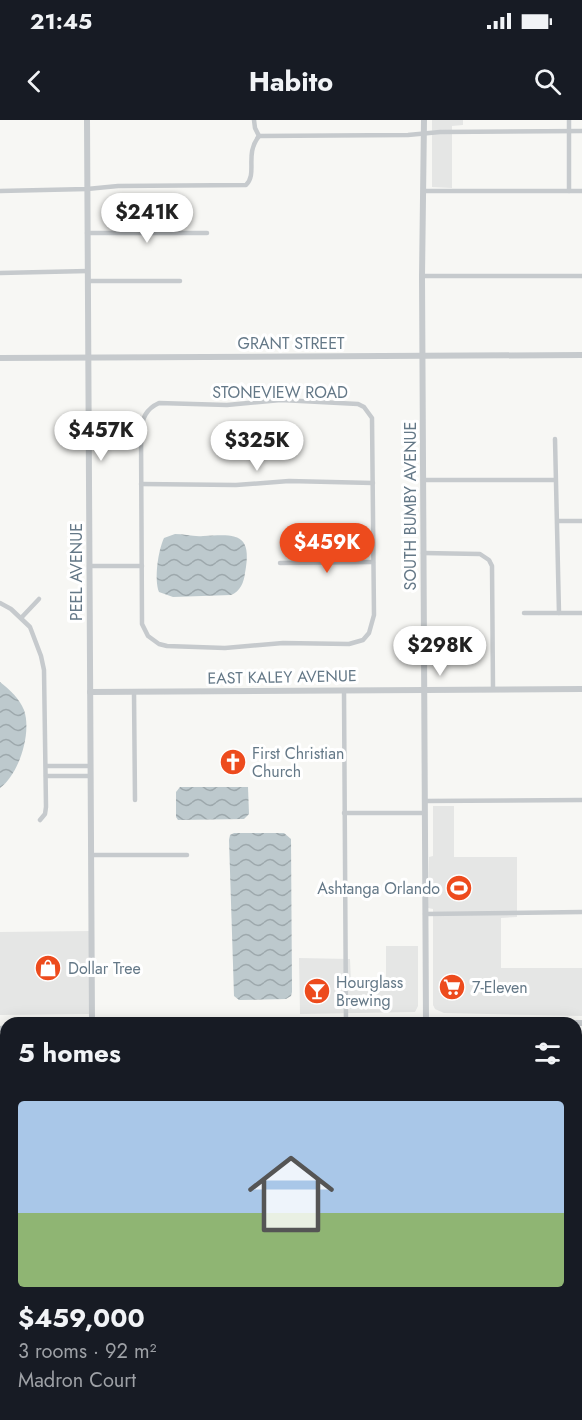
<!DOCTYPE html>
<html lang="en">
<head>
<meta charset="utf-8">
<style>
  :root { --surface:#171b24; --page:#242831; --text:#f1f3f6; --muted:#9ea1a6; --line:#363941; --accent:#ed4b1d }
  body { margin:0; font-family:Jost,sans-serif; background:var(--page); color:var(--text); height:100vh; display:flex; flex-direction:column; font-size:22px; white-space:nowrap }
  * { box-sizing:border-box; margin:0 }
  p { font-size:20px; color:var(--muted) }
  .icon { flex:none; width:33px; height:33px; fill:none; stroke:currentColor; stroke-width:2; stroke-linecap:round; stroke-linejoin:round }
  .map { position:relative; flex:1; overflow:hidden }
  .details { position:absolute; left:0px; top:897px; width:582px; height:404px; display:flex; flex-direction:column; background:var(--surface); border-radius:18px 18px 0 0; box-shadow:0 3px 15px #0003 }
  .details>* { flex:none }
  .price { position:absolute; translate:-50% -51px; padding:0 14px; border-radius:21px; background:#fff; color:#222; font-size:20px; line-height:39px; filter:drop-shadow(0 2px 3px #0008) }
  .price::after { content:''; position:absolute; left:50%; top:36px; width:18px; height:14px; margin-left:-9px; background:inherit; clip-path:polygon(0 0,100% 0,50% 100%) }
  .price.active { background:var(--accent); color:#fff }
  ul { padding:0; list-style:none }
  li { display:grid; align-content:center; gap:12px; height:318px; padding:0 18px }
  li+li { border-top:2px solid var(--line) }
  li span { display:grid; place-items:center; height:186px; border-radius:6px; color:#555 }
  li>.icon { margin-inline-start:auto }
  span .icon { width:108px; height:108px; fill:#fffc; stroke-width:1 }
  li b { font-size:26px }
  h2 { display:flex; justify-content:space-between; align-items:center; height:72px; padding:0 18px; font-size:26px }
  .status { display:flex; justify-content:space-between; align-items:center; height:42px; padding:0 30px; background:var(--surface); direction:ltr }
  .status svg { height:16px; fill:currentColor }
  header { display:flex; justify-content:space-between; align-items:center; height:78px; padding:0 18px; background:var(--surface); font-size:27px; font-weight:700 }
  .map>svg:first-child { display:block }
</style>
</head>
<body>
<div class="status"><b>21:45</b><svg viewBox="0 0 49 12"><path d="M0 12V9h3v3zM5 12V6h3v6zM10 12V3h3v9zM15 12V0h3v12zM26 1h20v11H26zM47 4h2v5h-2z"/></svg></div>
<header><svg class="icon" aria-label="back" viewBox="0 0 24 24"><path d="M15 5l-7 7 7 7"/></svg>Habito<svg class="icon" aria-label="search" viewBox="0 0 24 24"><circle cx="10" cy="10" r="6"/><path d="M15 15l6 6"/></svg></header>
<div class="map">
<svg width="582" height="1300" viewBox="0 0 582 1300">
  <defs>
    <pattern id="water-waves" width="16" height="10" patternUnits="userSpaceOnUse" patternTransform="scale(1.5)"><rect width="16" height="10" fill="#bdc9cd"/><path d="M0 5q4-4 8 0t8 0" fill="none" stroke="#9da8ac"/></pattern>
  </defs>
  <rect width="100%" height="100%" fill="#f7f7f4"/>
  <!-- built -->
  <g fill="#e5e6e5">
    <path d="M432 0H463V5L452 6V68L432 67Z"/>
    <path d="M433 686H454V737H517V797L501 798V848H582V896L444 893 435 889 433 885V789L428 788 429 737 433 736Z"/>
    <path d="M91 811V894L0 895V812Z"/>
    <path d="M386 826H418V886L415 892 300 894 299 838 350 839 351 863H386Z"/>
    <rect x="0" y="920" width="6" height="68"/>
  </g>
  <!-- water -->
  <g fill="url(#water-waves)">
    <path d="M175 414C184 414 194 417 203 416 235 414 253 412 245 453 244 462 240 472 231 475L173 477 159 472C154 459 158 431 164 418Z"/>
    <path d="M0 562C10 570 19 578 24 590 32 613 19 654 0 668Z"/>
    <path d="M180 667H248L249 694 244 699 178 700 176 697V672Z"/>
    <path d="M234 713H284L291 719 292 872 291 876 286 879 239 880 234 876 229 720 230 715Z"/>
  </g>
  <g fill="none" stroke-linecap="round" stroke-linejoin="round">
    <!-- minor -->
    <g stroke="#c6cacd" stroke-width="4.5">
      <path d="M254 0 255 8 259 16"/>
      <path d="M259 16 408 15 440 12 582 11"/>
      <path d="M0 71 87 69 118 66 246 65C258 53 244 35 259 16"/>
      <path d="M423 71H582"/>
      <path d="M569 71V0"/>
      <path d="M87 113H207"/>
      <path d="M0 153 88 151"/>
      <path d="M422 156H582"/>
      <path d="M88 161H180"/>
      <path d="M281 280 358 284 364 287 372 298 374 495 369 513 363 520 349 524 283 523 225 528 167 526 159 524 148 516 142 504 141 312C142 298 146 289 159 283L227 285Z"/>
      <path d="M555 319 559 493"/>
      <path d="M423 360H555"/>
      <path d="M141 364 236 365 289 361 373 363"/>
      <path d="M558 401H582"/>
      <path d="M423 433 480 434 489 440 492 446 493 569"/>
      <path d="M280 443 373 442"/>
      <path d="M89 446H142"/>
      <path d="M0 483 11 489 30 507 41 536 44 550 46 687 45 694 40 700"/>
      <path d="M524 493H582"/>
      <path d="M22 497 39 479"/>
      <path d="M344 570 346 903"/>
      <path d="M134 572 135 680"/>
      <path d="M46 646H89"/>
      <path d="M46 656H90"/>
      <path d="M425 681 582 680"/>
      <path d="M344 693H425"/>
      <path d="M91 735H187"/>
      <path d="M425 794 582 792"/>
      <path d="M576 1036H582"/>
      <path d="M0 1117H6"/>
      <path d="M576 1149H582"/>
      <path d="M0 1201H6"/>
      <path d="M576 1238H582"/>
      <path d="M0 1285H6"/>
      <path d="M96 1294V1300"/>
    </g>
    <!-- tertiary -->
    <g stroke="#c6cacd" stroke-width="6">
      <path d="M87 0 92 903"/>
      <path d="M424 0 422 156 426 903"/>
      <path d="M0 238 582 235"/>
      <path d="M90 572 582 569"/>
      <path d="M576 903H582"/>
      <path d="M0 909 6 908"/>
      <path d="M431 1294V1300"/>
    </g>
  </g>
  <!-- icons -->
  <defs>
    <symbol id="church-disc" viewBox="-11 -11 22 22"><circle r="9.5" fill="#ed4b1d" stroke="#fff"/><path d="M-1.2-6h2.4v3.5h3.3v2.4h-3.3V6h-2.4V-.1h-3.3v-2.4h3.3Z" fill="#fff"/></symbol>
    <symbol id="stadium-disc" viewBox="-11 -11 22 22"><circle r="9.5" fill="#ed4b1d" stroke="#fff"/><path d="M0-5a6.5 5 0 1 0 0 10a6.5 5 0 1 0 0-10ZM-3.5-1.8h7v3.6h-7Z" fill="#fff"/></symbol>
    <symbol id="shop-disc" viewBox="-11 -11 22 22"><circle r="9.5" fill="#ed4b1d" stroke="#fff"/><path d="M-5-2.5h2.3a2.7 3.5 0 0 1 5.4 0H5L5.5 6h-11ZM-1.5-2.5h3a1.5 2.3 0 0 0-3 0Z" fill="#fff"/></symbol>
    <symbol id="supermarket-disc" viewBox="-11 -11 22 22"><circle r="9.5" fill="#ed4b1d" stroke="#fff"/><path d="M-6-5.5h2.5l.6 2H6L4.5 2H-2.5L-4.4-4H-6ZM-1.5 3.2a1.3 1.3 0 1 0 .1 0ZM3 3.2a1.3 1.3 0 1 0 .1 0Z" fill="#fff"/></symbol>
    <symbol id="bar-disc" viewBox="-11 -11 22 22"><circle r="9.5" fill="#ed4b1d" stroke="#fff"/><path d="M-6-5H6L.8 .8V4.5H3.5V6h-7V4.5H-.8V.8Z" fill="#fff"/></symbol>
  </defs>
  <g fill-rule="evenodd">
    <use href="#church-disc" x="218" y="627" width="30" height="30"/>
    <use href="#stadium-disc" x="444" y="753" width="30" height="30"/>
    <use href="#shop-disc" x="33" y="833" width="30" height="30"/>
    <use href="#supermarket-disc" x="437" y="852" width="30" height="30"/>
    <use href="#bar-disc" x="302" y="856" width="30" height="30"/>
  </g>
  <g text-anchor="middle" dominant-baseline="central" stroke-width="6" stroke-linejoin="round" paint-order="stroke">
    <!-- street labels -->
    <g font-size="16" fill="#647887" stroke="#fff">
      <text x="291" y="223">GRANT STREET</text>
      <text x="280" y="272">STONEVIEW ROAD</text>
      <text transform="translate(410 386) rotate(-90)">SOUTH BUMBY AVENUE</text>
      <text transform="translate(76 452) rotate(-90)">PEEL AVENUE</text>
      <text transform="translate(282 557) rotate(-1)">EAST KALEY AVENUE</text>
    </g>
    <!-- poi labels -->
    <g font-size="16" fill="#647887" stroke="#fff" text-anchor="start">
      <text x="252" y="633">First Christian<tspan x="252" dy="18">Church</tspan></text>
      <text x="440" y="768" text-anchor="end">Ashtanga Orlando</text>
      <text x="68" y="848">Dollar Tree</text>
      <text x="336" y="862">Hourglass<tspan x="336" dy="18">Brewing</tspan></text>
      <text x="472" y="867">7-Eleven</text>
    </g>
  </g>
</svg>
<b class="price" style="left:147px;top:124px">$241K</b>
<b class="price" style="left:101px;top:342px">$457K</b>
<b class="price" style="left:257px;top:352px">$325K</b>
<b class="price active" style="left:327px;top:454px">$459K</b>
<b class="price" style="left:440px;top:557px">$298K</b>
<section class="details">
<h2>5 homes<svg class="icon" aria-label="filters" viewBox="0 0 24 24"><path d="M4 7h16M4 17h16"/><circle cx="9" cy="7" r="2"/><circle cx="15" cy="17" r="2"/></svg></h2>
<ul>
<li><span style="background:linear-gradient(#a9c7e8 60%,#8fb573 0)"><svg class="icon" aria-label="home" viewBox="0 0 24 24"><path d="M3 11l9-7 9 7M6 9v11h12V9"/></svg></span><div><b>$459,000</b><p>3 rooms · 92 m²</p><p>Madron Court</p></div></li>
</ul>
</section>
</div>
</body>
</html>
